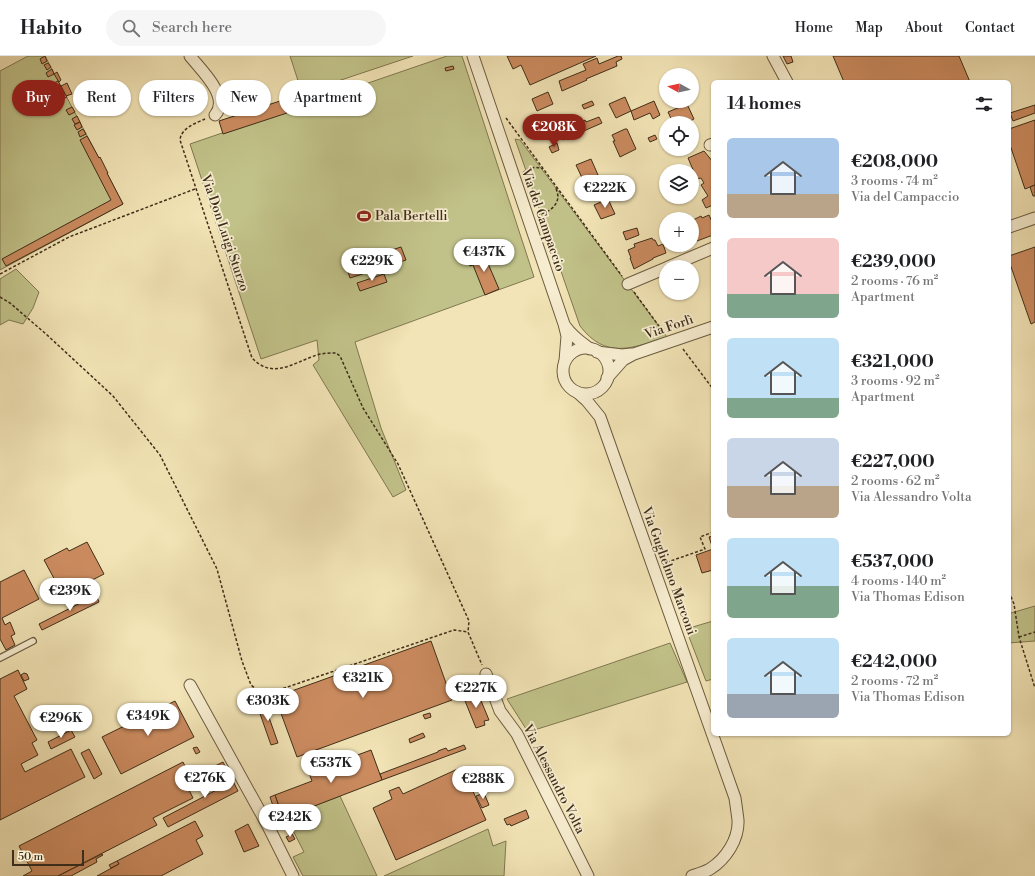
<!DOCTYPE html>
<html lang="en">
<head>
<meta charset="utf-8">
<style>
  :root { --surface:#fff; --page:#f6f6f6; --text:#202124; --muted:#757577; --line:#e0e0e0; --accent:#8f2418 }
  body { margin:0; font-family:"Libre Bodoni",serif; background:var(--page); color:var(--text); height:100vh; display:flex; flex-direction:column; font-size:15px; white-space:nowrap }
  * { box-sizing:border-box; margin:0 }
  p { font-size:13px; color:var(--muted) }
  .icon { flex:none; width:22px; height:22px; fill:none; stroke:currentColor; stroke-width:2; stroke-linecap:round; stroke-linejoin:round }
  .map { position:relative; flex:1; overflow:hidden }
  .panel { position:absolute; left:711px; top:24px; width:300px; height:656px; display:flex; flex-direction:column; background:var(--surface); border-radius:6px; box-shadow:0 1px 3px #0004 }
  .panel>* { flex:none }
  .hud { position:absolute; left:12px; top:24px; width:380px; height:36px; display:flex; gap:8px }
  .needle { width:26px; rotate:278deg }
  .tools { position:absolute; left:659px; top:12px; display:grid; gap:8px }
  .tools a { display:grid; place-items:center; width:40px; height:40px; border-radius:50%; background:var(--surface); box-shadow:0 1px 3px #0004; font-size:20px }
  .scale { position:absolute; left:12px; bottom:10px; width:72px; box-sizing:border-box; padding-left:4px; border:2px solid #3f2e19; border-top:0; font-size:11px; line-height:14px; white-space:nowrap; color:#3f2e19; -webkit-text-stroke:3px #f7edd0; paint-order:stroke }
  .price { position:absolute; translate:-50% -34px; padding:0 9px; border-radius:14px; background:#fff; color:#222; font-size:13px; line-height:26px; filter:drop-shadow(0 1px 2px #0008) }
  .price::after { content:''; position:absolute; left:50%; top:24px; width:12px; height:9px; margin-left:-6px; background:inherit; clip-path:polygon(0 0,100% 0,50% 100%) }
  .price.current { background:var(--accent); color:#fff }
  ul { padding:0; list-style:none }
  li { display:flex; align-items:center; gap:12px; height:100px; padding:0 16px }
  li span { display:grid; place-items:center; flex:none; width:112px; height:80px; border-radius:6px; color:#555 }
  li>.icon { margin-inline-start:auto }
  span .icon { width:48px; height:48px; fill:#fffc; stroke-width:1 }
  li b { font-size:17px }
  h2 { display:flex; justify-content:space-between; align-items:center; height:48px; padding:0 16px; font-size:17px }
  .pill { padding:0 14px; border-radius:18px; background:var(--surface); box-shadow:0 1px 3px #0004; font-size:14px; line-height:36px }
  .pill.current { background:var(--accent); color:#fff }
  header { display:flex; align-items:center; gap:24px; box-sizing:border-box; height:56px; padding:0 20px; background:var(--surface); border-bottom:1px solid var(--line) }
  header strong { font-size:19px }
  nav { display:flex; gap:22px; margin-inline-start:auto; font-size:14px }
  .search { width:280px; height:36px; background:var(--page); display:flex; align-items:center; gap:10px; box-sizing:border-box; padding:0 14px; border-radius:22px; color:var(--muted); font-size:15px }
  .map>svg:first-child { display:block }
</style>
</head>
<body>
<header>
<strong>Habito</strong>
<div class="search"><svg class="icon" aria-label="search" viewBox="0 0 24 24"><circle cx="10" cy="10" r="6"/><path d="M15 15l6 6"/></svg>Search here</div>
<nav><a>Home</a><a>Map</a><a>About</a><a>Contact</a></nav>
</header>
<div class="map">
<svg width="1035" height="820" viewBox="0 0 1035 820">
  <rect width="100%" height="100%" fill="#f2e4b6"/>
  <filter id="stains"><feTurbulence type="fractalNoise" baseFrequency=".005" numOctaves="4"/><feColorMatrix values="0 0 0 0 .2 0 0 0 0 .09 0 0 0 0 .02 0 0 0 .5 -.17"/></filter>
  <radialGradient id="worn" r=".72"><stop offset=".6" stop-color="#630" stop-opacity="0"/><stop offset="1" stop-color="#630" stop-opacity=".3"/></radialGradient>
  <!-- green -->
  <g fill="#c1c289" stroke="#807851">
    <path d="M28 0H45L123 148 0 214V15Z"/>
    <path d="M290 0H413L302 37Z"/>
    <path d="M447 0H462L534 221 355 286 381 372 406 434 393 441 313 309 319 304 317 284 261 303 190 88Z"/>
    <path d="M515 83 520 84 667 281C632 292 606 304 580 270Z"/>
    <path d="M16 213 39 236 33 252 23 268 9 264 0 269V223Z"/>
    <path d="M1035 550V585L1009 587V554L1011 557Z"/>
    <path d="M713 565V623L706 625 686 573Z"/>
    <path d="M670 587 687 626 528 676 507 643Z"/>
    <path d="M340 740 377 820H303L293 801 304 796 286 761Z"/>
    <path d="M488 773 493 790 506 785 504 820H384Z"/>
  </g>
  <!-- building -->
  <g fill="#cb8b5f" stroke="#3f2e19">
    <path d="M45 0 47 5 42 8 40 3Z"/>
    <path d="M507 0H596L530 29 521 9 513 13Z"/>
    <path d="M618 0H621L622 3 616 6 617 10 586 23 587 24 562 35 559 25 586 14 583 8 597 2 599 8Z"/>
    <path d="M783 0H791L793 6 787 8Z"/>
    <path d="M833 0H959L970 26H844Z"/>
    <path d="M48 7 51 11 47 14 44 9Z"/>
    <path d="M453 10 454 13 446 15 445 12Z"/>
    <path d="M52 13 54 18 48 21 46 17Z"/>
    <path d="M57 16 61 24 59 26 54 18Z"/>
    <path d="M58 25 60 29V31L53 33 50 29Z"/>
    <path d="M67 27 72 38 66 40 61 30Z"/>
    <path d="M60 29 64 37 54 42 51 34Z"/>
    <path d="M548 36 553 48 537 55 532 43Z"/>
    <path d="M64 37 67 41 59 45 57 40Z"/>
    <path d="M306 40 309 50 297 54 294 44Z"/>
    <path d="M625 41 631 55 654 45 660 59 653 63 650 57 634 64 631 55 616 62 609 48Z"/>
    <path d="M283 44 287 57 223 78 219 65Z"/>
    <path d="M592 45 594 49 584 53 582 49Z"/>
    <path d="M687 48 694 63 690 65 691 67H673L668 56Z"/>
    <path d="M1035 49V57L1013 65 1010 57Z"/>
    <path d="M72 51 75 56 69 59 66 54Z"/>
    <path d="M77 60 80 66 75 68 72 63Z"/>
    <path d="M599 61 602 67 563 84 562 82 566 81 565 78 552 84 551 82H550L545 71 558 66 563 77 577 71 576 69 582 66 585 64 586 66Z"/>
    <path d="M1035 64V129L1025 133 1009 86V73Z"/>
    <path d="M80 66 82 71 77 74 74 69Z"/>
    <path d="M83 73 86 78 80 81 78 76Z"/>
    <path d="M625 73H627L636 93 620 101 613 85H615L612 79Z"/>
    <path d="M655 79 657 83 650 86 648 82Z"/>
    <path d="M87 80 99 102 100 101 108 117H107L123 148 6 210 2 203 111 144 80 84Z"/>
    <path d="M557 87 559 94 552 97 549 91Z"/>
    <path d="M704 95 713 106V149L706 152 702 144 708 140 701 129 704 127 701 122 697 123 688 102Z"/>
    <path d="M591 103 598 119 584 126 576 109Z"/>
    <path d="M1035 129V140H1033L1030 131Z"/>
    <path d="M608 143 615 158 601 163 594 149Z"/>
    <path d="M709 159 713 168V179L697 185 696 183 694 184 695 187 692 189V168L694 167 693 164 701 160 702 162Z"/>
    <path d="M637 172 639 179 626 184 623 176Z"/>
    <path d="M652 182 653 184H655L658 190 663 188 666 197 653 202V203L634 213 630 202H631L628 194 635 191 634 188Z"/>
    <path d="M401 191 406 204 350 222 346 209Z"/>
    <path d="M1035 191V266L1031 268 1009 205V200Z"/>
    <path d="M483 196 499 233 485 239 473 209 470 210 467 204Z"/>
    <path d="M384 218 387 226 360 235 357 227Z"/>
    <path d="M713 480V514L702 517 696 499 713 493 709 481Z"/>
    <path d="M87 486 104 518 63 539 44 504 67 492 69 495Z"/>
    <path d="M24 514 39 543 2 562 5 569 10 566 15 578 11 580 15 589 6 594 0 583V526Z"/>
    <path d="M96 539 99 546 42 574 39 568Z"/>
    <path d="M431 585 452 644 297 701 275 641Z"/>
    <path d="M18 614 27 633 14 640 37 684 32 687 38 699 21 708 25 716 71 693 85 721 0 764V623Z"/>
    <path d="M24 617 27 618 29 623 24 625 21 619Z"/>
    <path d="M474 625 477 633 470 635 469 631H467L465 629Z"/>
    <path d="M477 635 489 664 484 665 485 669 476 672 463 640Z"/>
    <path d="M270 643 272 647 265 650 278 687 271 689 258 652 261 647Z"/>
    <path d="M175 645 194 681 121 718 102 681Z"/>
    <path d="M430 657 431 661 425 663 423 659Z"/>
    <path d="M71 674 75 681 51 693 48 686Z"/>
    <path d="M423 677 425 681 410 687 409 683Z"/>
    <path d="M464 689 466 693 382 724 380 718 438 696V695L446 692 448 695Z"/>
    <path d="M197 691 200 696 196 698 193 692Z"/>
    <path d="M89 693 102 718 94 723 81 697Z"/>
    <path d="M371 694 382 724 283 762 275 739 312 725 309 717Z"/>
    <path d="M183 706 195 731 189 734 193 742 153 762 157 769 58 820H23L32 815 19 790Z"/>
    <path d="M223 706 238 735 168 771 163 762 226 729 215 710Z"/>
    <path d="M462 711 486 764 396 804 373 752 392 743 389 735 399 731 403 738Z"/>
    <path d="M484 737 489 749 482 752 476 740Z"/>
    <path d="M275 739 279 751 274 753 270 741Z"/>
    <path d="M526 754 529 762 511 770 510 768 507 769 504 763Z"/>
    <path d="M195 765 203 780 196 784 203 798 161 820H97L119 808 117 805Z"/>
    <path d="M248 768 259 790 244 796 235 775Z"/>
    <path d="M292 778 295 783 289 786 286 781Z"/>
    <path d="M102 798 103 799 96 803 97 806 71 820H58Z"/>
    <path d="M117 805 119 808 111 812 109 809Z"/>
  </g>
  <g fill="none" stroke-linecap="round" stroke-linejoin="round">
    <defs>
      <path id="service" d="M0 602 33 585"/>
      <g id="minor">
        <path d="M190 0C200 13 231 41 215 59"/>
        <path d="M473 0 564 268 567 280 565 305"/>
        <path d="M773 0 787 26"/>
        <path d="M710 89 713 88"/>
        <path d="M1009 171 1035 162"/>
        <path d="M668 211 713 192"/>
        <path d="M628 228 666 212"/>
        <path d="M566 271C572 280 581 286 590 293"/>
        <circle cx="586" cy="315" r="23"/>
        <path d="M597 296 622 299 631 298"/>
        <path d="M607 322 623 304 634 298 713 271"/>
        <path d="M577 336 587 345 600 361 735 742C736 749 737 756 738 764 739 783 726 803 710 813 705 816 698 818 692 820"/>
        <path d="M486 618 500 655 517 678 588 820"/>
        <path d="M190 629 268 770 293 820"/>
      </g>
    </defs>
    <!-- service casing -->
    <use href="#service" stroke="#6c5c40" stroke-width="8"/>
    <!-- minor casing -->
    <use href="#minor" stroke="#6c5c40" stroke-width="13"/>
    <!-- path -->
    <g stroke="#3f2e19" stroke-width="1.5" stroke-dasharray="3 2" stroke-linecap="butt">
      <path d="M506 62 622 220"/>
      <path d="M205 63C196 67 181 72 180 84L252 302C272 323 292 308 314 300 321 297 329 297 336 297L340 300 363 352 398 408 469 565 468 576 482 609"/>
      <path d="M523 117C529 111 535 110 543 113"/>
      <path d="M537 158C547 158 557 151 558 141 558 138 556 134 556 131"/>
      <path d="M0 218 69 181 195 133"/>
      <path d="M634 236 664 277"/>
      <path d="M0 241 10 247 46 278 113 340 160 399 217 513 242 605 251 629 261 637H270L454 574 468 576"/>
      <path d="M683 293 713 333"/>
      <path d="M662 508 705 493 700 481 713 476"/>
      <path d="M1009 536 1014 548 1019 581 1035 632"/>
      <path d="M1019 581 1035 576"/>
    </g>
    <!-- service -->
    <use href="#service" stroke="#f7edd0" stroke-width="5.5"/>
    <!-- minor -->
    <use href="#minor" stroke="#f7edd0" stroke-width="11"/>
  </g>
  <!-- icons -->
  <defs>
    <symbol id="stadium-bare" viewBox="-9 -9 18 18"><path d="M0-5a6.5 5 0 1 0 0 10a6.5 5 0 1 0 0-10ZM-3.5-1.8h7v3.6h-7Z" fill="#8f2418" stroke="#f7edd0" stroke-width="2.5" paint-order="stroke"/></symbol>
  </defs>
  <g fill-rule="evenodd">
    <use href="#stadium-bare" x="354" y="150" width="20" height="20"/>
  </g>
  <g text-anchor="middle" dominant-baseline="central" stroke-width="3.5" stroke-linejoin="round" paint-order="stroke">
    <!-- poi labels -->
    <g font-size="13" fill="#3f2e19" stroke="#f7edd0" text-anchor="start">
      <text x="375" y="160">Pala Bertelli</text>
    </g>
    <!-- street labels -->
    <g font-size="13" fill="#3f2e19" stroke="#f7edd0">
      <text transform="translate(543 164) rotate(71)">Via del Campaccio</text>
      <text transform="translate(225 177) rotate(71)">Via Don Luigi Sturzo</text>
      <text transform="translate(669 271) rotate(-19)">Via Forlì</text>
      <text transform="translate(669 515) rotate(70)">Via Guglielmo Marconi</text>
      <text transform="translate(554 723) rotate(63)">Via Alessandro Volta</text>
    </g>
  </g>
  <rect width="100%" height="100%" filter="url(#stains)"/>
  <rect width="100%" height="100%" fill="url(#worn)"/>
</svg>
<div class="tools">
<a><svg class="needle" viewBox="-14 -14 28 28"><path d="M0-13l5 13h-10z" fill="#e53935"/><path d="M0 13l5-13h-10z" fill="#757577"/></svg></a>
<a><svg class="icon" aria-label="locate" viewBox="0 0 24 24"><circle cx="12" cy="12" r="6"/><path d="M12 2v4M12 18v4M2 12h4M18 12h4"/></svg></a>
<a><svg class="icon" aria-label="layers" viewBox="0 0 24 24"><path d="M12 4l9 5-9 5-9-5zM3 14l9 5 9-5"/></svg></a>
<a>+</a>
<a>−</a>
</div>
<div class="scale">50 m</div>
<b class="price current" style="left:554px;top:92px">€208K</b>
<b class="price" style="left:605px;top:153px">€222K</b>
<b class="price" style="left:484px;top:217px">€437K</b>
<b class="price" style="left:372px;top:226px">€229K</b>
<b class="price" style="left:70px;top:556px">€239K</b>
<b class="price" style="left:363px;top:643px">€321K</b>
<b class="price" style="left:476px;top:653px">€227K</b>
<b class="price" style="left:268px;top:666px">€303K</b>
<b class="price" style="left:148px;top:681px">€349K</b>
<b class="price" style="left:61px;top:683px">€296K</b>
<b class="price" style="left:331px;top:728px">€537K</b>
<b class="price" style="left:205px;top:743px">€276K</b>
<b class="price" style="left:483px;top:744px">€288K</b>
<b class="price" style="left:290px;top:782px">€242K</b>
<div class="hud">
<a class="pill current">Buy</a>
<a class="pill">Rent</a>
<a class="pill">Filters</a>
<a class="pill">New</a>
<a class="pill">Apartment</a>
</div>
<section class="panel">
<h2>14 homes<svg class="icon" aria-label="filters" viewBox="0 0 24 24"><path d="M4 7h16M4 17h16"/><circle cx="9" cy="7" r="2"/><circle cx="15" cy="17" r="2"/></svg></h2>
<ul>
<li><span style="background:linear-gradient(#a9c7e8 70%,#b9a48a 0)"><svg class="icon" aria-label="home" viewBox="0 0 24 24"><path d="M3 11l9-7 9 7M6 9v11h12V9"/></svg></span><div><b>€208,000</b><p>3 rooms · 74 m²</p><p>Via del Campaccio</p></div></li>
<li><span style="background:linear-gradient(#f6c9c9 70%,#7fa58c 0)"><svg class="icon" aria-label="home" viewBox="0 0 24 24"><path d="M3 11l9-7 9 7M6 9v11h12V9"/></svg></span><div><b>€239,000</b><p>2 rooms · 76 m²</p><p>Apartment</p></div></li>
<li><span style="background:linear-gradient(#bfe0f5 75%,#7fa58c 0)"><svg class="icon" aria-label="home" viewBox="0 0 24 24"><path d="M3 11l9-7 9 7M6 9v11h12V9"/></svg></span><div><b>€321,000</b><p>3 rooms · 92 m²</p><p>Apartment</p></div></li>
<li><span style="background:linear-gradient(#c9d6e8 60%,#b9a48a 0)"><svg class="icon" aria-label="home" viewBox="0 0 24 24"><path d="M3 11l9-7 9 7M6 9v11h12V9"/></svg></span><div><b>€227,000</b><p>2 rooms · 62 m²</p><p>Via Alessandro Volta</p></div></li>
<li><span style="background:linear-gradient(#bfe0f5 60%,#7fa58c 0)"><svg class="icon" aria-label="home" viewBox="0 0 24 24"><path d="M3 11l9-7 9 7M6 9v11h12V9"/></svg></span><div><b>€537,000</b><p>4 rooms · 140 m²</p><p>Via Thomas Edison</p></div></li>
<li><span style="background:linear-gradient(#bfe0f5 70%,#9aa5b1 0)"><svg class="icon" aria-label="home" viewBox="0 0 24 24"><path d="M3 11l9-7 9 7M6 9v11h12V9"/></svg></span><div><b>€242,000</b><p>2 rooms · 72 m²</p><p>Via Thomas Edison</p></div></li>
</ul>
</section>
</div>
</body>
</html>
